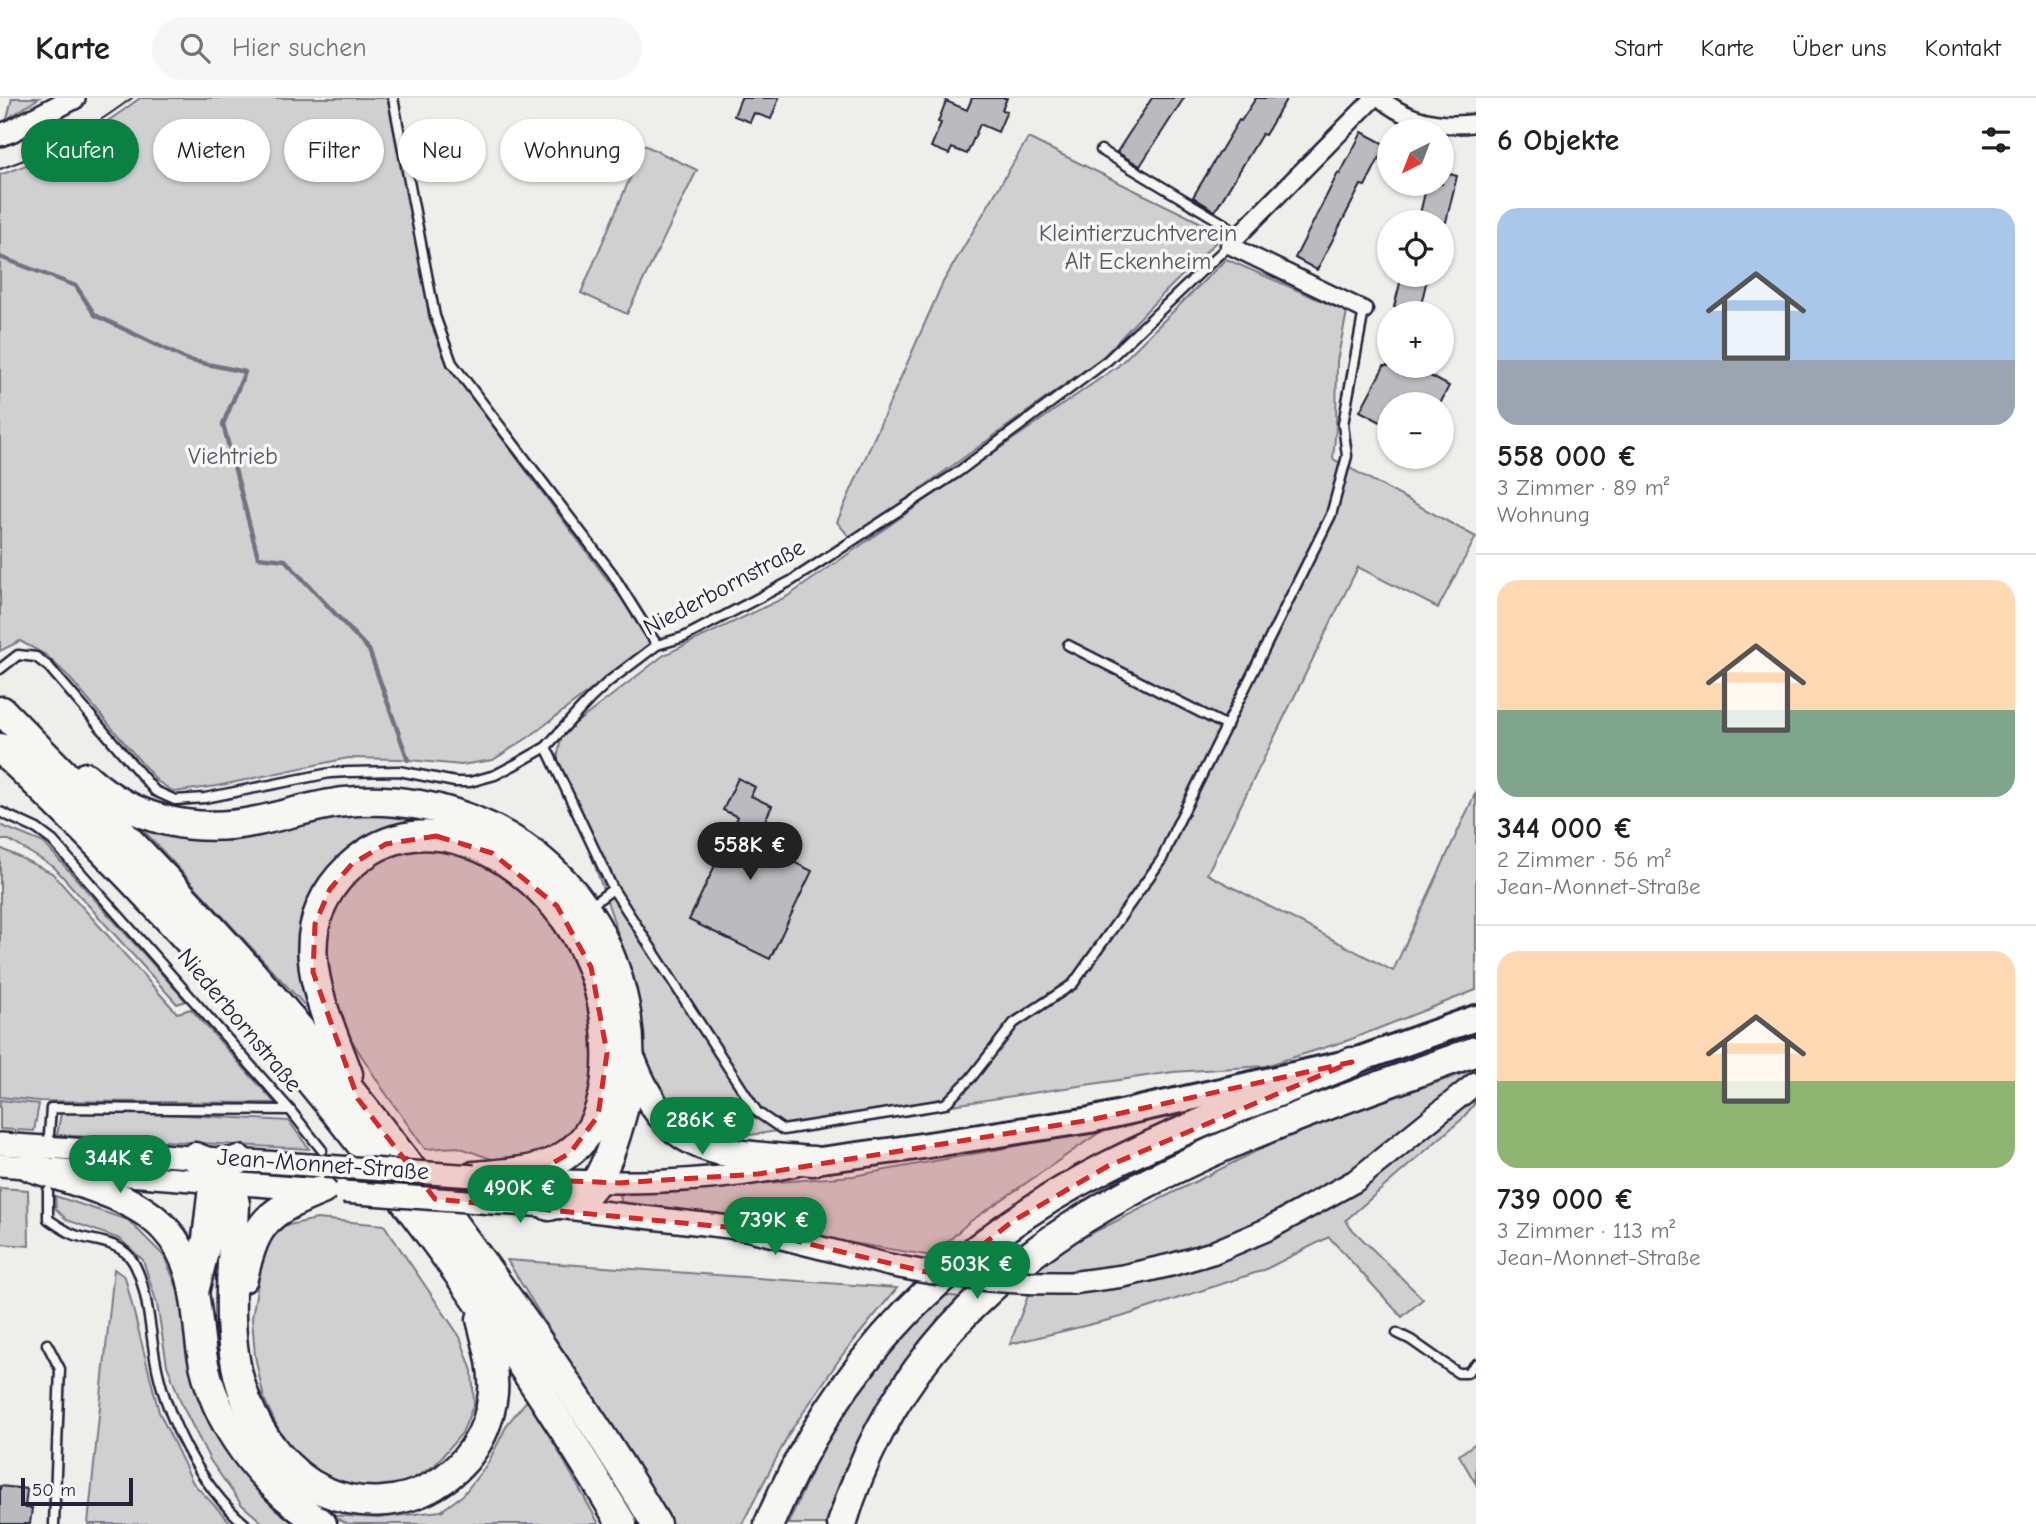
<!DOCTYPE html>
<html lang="de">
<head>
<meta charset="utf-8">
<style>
  :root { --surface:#fff; --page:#f6f6f6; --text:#202124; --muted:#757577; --line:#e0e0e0; --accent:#0b8043 }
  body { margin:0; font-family:"Comic Neue",sans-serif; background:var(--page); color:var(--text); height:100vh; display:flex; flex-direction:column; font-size:26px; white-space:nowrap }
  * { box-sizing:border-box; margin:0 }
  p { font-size:23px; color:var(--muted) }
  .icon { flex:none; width:38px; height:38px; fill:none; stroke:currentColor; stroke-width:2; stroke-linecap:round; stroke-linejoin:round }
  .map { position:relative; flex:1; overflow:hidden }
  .details { display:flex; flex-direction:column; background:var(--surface); width:560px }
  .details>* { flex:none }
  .guide { position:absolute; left:21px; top:21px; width:665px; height:63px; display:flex; gap:14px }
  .needle { width:46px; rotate:222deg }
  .controls { position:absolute; left:1377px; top:21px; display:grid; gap:14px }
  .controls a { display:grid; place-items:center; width:77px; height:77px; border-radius:50%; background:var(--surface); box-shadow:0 2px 5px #0004; font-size:35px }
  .scale { position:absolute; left:21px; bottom:18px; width:112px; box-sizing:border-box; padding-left:7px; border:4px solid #22223b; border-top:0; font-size:19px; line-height:24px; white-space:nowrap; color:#22223b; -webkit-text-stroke:5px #f6f6f2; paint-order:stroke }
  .price { position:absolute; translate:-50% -60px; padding:0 16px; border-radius:24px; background:var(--accent); color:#fff; font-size:23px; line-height:46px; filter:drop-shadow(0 2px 4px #0008) }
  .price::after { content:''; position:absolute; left:50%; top:42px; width:21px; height:16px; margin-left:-10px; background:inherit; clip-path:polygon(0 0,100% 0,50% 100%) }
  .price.current { background:#222; color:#fff }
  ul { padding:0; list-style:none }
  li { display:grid; align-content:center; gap:14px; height:371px; padding:0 21px }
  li+li { border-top:2px solid var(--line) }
  li span { display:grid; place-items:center; height:217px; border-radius:21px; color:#555 }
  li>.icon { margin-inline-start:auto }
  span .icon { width:126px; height:126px; fill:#fffc; stroke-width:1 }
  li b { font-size:30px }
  h2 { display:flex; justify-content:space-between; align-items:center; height:84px; padding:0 21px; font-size:30px }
  .pill { padding:0 24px; border-radius:32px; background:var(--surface); box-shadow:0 2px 5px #0004; font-size:24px; line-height:63px }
  .pill.current { background:var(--accent); color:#fff }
  header { display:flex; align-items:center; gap:42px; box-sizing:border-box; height:98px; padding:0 35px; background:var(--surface); border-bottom:2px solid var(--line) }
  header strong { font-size:33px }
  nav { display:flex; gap:38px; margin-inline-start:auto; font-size:24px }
  .search { width:490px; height:63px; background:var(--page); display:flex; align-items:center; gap:18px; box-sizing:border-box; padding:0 24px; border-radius:38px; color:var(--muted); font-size:26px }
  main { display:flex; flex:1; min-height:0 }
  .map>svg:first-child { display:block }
</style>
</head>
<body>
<header>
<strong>Karte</strong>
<div class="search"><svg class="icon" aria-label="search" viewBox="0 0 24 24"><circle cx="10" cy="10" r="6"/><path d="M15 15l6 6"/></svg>Hier suchen</div>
<nav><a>Start</a><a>Karte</a><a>Über uns</a><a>Kontakt</a></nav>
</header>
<main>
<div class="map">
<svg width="1476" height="1426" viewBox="0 0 1476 1426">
  <rect width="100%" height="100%" fill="#eeeeeb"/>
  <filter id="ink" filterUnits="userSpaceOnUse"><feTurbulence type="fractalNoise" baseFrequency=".0143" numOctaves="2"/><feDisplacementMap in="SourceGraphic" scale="14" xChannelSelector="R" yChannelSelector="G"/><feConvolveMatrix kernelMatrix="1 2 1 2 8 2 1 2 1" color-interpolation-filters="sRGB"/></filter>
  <g filter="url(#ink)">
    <!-- green -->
    <g fill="#d0d0d1" stroke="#797986" stroke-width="2">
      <path d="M12 0H39L7 21Z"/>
      <path d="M140 0H392L417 124 429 220 448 268 654 544 529 639 493 662 461 667 399 661 348 660 217 688 174 694 157 683 67 577 46 557 20 543 0 553V77C49 60 98 32 140 0Z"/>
      <path d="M1028 40 1224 136 1149 210 1103 259 851 441 837 424 943 184Z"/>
      <path d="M644 47 697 72 627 216 581 195Z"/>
      <path d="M1226 161 1347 214 1337 263 1336 329 1333 361 1476 439 1438 510 1358 469 1207 776 1393 873 1476 694V892L1349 942 1265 968 1173 974 730 1040 671 1006 642 957 624 853 577 715 556 667 562 636 664 557 788 498 1118 268Z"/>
      <path d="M385 711 452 724 333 772 319 923 134 722Z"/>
      <path d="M0 727 44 745 186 903 177 906 54 769 9 742H0Z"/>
      <path d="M416 747 481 754 542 807 569 850 575 868 580 865 589 886 599 969 587 1010 576 1032 562 1044 536 1057 500 1064 458 1049 425 1051 382 990 342 927 325 881 322 842 331 805 353 778 382 759Z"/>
      <path d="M0 750 52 775 177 915 191 911 275 1005 39 1003 0 999Z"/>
      <path d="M1476 971V975L1436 1005 1476 1004 1462 1021 1346 1122 1350 1129 1423 1201 1402 1219 1329 1139 1264 1172 1121 1219 1010 1246 1042 1160 1297 1033Z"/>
      <path d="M0 1002 39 1006 34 1033 0 1031Z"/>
      <path d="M62 1010 289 1023 309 1051 57 1037Z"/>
      <path d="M1103 1032 968 1125 932 1158 815 1139 717 1115 622 1107 620 1097 853 1078Z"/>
      <path d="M0 1090 28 1092 29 1148 0 1146Z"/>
      <path d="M55 1098 128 1122 164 1158 181 1198 212 1328 239 1371 275 1411 296 1426H264L241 1406 210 1362 182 1307 167 1267 157 1206 143 1162 120 1141 67 1122 56 1111Z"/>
      <path d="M317 1121 384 1127 460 1239 472 1273 474 1306 462 1335 435 1367 411 1382 389 1389H351L311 1371 283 1341 264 1301 255 1258 252 1220 264 1150 284 1128Z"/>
      <path d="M507 1162 897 1190 843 1256 790 1334 742 1426H668Z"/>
      <path d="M114 1171 125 1179 159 1314 193 1385 232 1426H88Z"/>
      <path d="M937 1196 967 1200 868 1322 835 1426H788L819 1356 857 1293Z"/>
      <path d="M529 1300 599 1426H348L329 1417 378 1420 441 1413 463 1397 488 1365 508 1325Z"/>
      <path d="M1476 1345V1386L1459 1357Z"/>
    </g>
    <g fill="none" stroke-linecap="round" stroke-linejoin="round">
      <!-- stream -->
      <path stroke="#727281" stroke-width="4.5" d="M0 159 76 188 95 217 188 262 245 274 223 326 258 459 285 462 369 552 408 662"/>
    </g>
    <!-- building -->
    <g fill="#bbbbbf" stroke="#22223b" stroke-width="2">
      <path d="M741 0H779L771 21 754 15 750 24 734 18Z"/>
      <path d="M972 0H1007L1002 12 1007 13 998 34 980 26 967 56 952 50 949 56 931 49 941 25 938 24 946 3 967 12Z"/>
      <path d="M1152 0H1184L1140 68 1117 54Z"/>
      <path d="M1256 0H1287L1265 37 1262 36 1215 113 1193 99 1239 22 1241 23Z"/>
      <path d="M1362 34 1386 47 1365 88 1361 87 1317 172 1295 160 1338 75 1340 76Z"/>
      <path d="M1442 74 1457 78 1446 124H1418L1427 86H1442Z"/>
      <path d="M1402 177H1428L1419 215 1394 209Z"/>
      <path d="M1384 268H1412L1449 288 1440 306H1390V329L1360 313Z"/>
      <path d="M738 680 755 689 751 698 772 708 754 745 812 773 770 861 689 822 738 719 723 712Z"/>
      <path d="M0 1388 27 1391 25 1410H32L30 1426H0Z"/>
    </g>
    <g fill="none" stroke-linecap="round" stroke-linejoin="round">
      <defs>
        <g id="service">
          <path d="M393 0 435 218 452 265 612 475 657 547"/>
          <path d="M1101 52 1241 136"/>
          <path d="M1068 547 1227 628"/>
          <path d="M0 571 18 557 36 559 49 569 155 693 175 702 205 700 330 675 349 674 399 673 455 684H470L495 677 518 665 546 649 590 601 608 584 657 547 684 539 791 483 958 374 1108 262 1229 147"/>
          <path d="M546 649 613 791 757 1014 783 1032 945 1006 971 980 1014 925 1073 886 1162 761 1175 731 1331 417 1347 358 1343 326 1364 212"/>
          <path d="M0 714 37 731 53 743 290 1012 51 1010 49 1036"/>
          <path d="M594 805 613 791"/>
          <path d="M290 1012 322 1052"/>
          <path d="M48 1093V1121C57 1127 65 1133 75 1137 94 1144 114 1142 129 1158 147 1179 150 1232 155 1260 165 1318 200 1388 245 1426"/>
          <path d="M1397 1235 1411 1242 1458 1275H1467L1476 1266"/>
          <path d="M47 1246 60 1271 54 1426"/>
        </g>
        <g id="minor">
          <path d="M1380 0C1408 24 1440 30 1476 25"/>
          <path d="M1364 212 1229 147 1374 0"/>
        </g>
        <g id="secondary">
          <path d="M0 37 11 33 74 0"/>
          <path d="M0 1046 324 1068"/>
          <path d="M0 1067 319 1092"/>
          <path d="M518 1081C610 1086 705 1087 796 1067"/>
          <path d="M494 1105 549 1108 746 1131 889 1167"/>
          <path d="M1071 1185 1123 1178 1171 1167 1212 1155 1266 1132 1355 1083 1476 985"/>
        </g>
        <path id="primary" d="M813 1063 896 1052 1090 1022 1352 964 1476 920"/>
        <g id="motorway">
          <path d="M2 613C86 699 171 783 250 873 307 938 361 1005 414 1074 501 1187 583 1303 656 1426"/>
          <path d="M0 650C240 878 453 1141 622 1426"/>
          <path d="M86 679C134 723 194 736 257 723 287 717 315 707 345 704 443 694 547 740 596 828 626 884 638 949 623 1012 617 1035 604 1082 584 1097 575 1104 559 1105 549 1108"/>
          <path d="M632 964C670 1062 722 1055 813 1063"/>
          <path d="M348 976C322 906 283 833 348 770 430 691 544 769 584 852 602 889 609 929 607 970 605 1001 597 1034 570 1054 544 1075 506 1075 474 1078"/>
          <path d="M195 1059C221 1068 231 1079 235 1106 233 1169 222 1242 246 1302 260 1339 287 1376 324 1393 400 1426 485 1378 493 1295 495 1270 487 1245 481 1221"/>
          <path d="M31 1069C73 1083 134 1097 165 1131 198 1166 195 1212 202 1256 214 1327 263 1388 322 1426"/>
          <path d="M243 1180C256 1122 268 1114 322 1092"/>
          <path d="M195 1190 207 1141 214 1080 219 1071 226 1066 239 1062"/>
          <path d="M769 1426C838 1262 951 1148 1108 1068 1186 1028 1271 998 1352 964"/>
          <path d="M842 1426C931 1129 1217 1048 1476 953"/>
        </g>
      </defs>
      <!-- service casing -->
      <use href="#service" stroke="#22223b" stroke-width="13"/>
      <!-- minor casing -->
      <use href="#minor" stroke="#22223b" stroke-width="21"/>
      <!-- secondary casing -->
      <use href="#secondary" stroke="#22223b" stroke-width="26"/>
      <!-- primary casing -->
      <use href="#primary" stroke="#22223b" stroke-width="30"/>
      <!-- motorway casing -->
      <use href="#motorway" stroke="#22223b" stroke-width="33"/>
      <!-- service -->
      <use href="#service" stroke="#f6f6f2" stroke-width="8"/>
      <!-- minor -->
      <use href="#minor" stroke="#f6f6f2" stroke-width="16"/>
      <!-- secondary -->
      <use href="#secondary" stroke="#f6f6f2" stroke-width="21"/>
      <!-- primary -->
      <use href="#primary" stroke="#f6f6f2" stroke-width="24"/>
      <!-- motorway -->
      <use href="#motorway" stroke="#f6f6f2" stroke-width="28"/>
      <!-- tram -->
      <path stroke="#22223b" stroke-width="2" d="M0 71C15 65 32 60 47 52 77 38 105 20 132 0"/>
      <defs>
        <g id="secondary-bridge">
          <path d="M324 1068 474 1078"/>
          <path d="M343 1094 494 1105"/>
          <path d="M889 1167C950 1180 1009 1186 1071 1185"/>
        </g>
      </defs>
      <!-- secondary-bridge casing -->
      <use href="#secondary-bridge" stroke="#22223b" stroke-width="26" stroke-linecap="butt"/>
      <!-- secondary-bridge -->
      <use href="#secondary-bridge" stroke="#f6f6f2" stroke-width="21"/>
    </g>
  </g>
  <!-- marked area -->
  <path fill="#d62828" fill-opacity="0.2" stroke="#d62828" stroke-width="5" stroke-dasharray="14 9" stroke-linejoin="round" d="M436 738 492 755 557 808 591 869 607 955 598 1018 570 1055 525 1081 619 1085 758 1076 1090 1022 1352 964 1108 1068 1013 1123 943 1178 746 1131 435 1101 358 1001 313 874 315 826 330 791 352 766 386 746Z"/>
  <g text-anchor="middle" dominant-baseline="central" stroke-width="7" stroke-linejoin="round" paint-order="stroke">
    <!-- park labels -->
    <g font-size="24" fill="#565668" stroke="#f6f6f2">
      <text x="1138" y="135">Kleintierzuchtverein<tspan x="1138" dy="28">Alt Eckenheim</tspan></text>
      <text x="233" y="358">Viehtrieb</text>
    </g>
    <!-- street labels -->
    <g font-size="24" fill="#22223b" stroke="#f6f6f2">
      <text transform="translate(724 489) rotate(-28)">Niederbornstraße</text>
      <text transform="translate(240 922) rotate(50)">Niederbornstraße</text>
      <text transform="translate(323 1066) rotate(4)">Jean-Monnet-Straße</text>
    </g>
  </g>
</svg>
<div class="controls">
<a><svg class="needle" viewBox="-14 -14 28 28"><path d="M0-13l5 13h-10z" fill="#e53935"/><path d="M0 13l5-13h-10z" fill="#757577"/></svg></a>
<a><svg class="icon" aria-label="locate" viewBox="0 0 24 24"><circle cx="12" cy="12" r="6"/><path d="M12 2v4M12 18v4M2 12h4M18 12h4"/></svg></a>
<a>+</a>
<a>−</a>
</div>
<div class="scale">50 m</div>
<b class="price current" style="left:750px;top:784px">558K €</b>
<b class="price" style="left:702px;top:1059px">286K €</b>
<b class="price" style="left:120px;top:1097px">344K €</b>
<b class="price" style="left:520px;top:1127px">490K €</b>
<b class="price" style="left:775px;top:1159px">739K €</b>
<b class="price" style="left:977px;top:1203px">503K €</b>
<div class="guide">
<a class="pill current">Kaufen</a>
<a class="pill">Mieten</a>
<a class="pill">Filter</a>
<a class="pill">Neu</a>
<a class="pill">Wohnung</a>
</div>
</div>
<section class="details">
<h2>6 Objekte<svg class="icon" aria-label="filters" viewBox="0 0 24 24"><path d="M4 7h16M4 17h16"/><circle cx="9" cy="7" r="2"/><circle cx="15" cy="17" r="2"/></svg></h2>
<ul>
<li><span style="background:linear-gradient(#a9c7e8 70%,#9aa5b1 0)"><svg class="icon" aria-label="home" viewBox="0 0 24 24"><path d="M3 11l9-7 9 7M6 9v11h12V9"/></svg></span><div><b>558 000 €</b><p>3 Zimmer · 89 m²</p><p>Wohnung</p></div></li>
<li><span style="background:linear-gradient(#ffd9b3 60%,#7fa58c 0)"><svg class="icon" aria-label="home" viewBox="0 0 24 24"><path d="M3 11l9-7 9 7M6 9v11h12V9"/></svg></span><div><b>344 000 €</b><p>2 Zimmer · 56 m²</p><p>Jean-Monnet-Straße</p></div></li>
<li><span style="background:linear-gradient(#ffd9b3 60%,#8fb573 0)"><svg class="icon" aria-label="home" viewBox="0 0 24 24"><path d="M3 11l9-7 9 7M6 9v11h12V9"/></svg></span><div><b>739 000 €</b><p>3 Zimmer · 113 m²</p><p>Jean-Monnet-Straße</p></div></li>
</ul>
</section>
</main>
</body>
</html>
